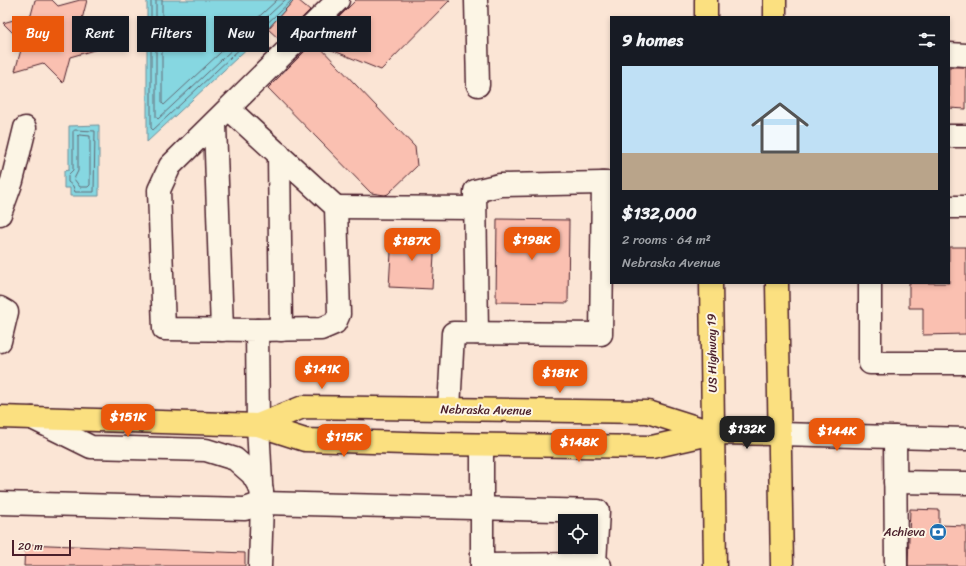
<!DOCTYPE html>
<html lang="en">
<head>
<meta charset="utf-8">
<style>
  :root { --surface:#171b24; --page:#242831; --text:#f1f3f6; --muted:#9ea1a6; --line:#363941; --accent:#ea580c }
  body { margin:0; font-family:Sriracha,sans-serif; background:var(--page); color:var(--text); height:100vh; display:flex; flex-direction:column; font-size:15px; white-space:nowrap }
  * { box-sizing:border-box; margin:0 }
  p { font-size:13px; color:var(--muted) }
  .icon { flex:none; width:22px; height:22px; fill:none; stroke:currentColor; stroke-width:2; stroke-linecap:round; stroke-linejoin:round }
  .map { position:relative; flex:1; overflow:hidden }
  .sheet { position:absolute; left:610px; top:16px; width:340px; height:268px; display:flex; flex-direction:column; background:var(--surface); border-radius:0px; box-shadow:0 2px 6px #0003 }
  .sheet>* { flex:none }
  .hud { position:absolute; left:12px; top:16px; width:380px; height:36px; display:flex; gap:8px }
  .controls { position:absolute; left:558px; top:514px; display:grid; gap:8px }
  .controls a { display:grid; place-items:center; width:40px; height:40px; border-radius:0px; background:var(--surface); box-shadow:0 2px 6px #0003; font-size:20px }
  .scale { position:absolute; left:12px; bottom:10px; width:59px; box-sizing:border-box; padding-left:4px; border:2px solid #4a1f2b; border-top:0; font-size:11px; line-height:14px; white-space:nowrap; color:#4a1f2b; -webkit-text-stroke:3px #fcf5e5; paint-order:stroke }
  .price { position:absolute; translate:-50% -34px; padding:0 9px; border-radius:8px; background:var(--accent); color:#fff; font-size:13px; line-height:26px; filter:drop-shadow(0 1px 2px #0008) }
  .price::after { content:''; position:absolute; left:50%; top:24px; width:12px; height:9px; margin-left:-6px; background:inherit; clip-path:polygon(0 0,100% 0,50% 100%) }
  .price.active { background:#222; color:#fff }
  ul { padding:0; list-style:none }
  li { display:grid; align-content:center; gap:8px; height:212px; padding:0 12px }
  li+li { border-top:1px solid var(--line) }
  li span { display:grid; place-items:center; height:124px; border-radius:0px; color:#555 }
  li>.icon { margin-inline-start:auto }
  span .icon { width:72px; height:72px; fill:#fffc; stroke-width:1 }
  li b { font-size:17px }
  h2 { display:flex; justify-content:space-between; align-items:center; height:48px; padding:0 12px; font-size:17px }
  .pill { padding:0 14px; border-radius:0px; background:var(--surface); box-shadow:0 2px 6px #0003; font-size:14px; line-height:36px }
  .pill.active { background:var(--accent); color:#fff }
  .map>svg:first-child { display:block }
</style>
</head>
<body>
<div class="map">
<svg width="966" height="566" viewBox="0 0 966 566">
  <rect width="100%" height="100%" fill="#fbe5d5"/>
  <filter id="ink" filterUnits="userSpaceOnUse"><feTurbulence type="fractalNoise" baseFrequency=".025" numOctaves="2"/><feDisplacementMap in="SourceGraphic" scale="8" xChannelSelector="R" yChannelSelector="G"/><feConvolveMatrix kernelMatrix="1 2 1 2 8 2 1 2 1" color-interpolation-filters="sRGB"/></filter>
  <g filter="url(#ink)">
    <!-- water -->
    <g fill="#86d7e1" stroke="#6e8d98">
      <path d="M147 0H299L147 142Z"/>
      <path d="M99 125V196H70V188H64V171L69 170V126Z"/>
    </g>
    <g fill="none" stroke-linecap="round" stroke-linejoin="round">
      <!-- shore -->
      <g stroke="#626974" stroke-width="1">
        <path d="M151 0V128L153 130 292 0"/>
        <path d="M156 0V117L158 119 285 0"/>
        <path d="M162 0V103L164 105 277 0"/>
        <path d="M75 130 95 131 94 192H75L73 186 68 182V175L73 170V132Z"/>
        <path d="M80 135 90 136V185L88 187H80L74 179 78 171V136Z"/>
      </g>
    </g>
    <!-- building -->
    <g fill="#fac0b1" stroke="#4a1f2b">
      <path d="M35 0H52L58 6 80 0H87L80 27 101 48 70 57 63 83 43 63 15 71 23 43 3 23 31 15Z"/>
      <path d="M294 0H298L310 10 280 40 268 29Z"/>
      <path d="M356 0H450L381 70 317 44 415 147 417 166 388 194 385 195 371 193 268 88Z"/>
      <path d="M949 67H966V109L949 108Z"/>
      <path d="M497 219 569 220 568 303 496 302Z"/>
      <path d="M392 235 435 237 432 289 389 287Z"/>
      <path d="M949 247H966V334L923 335V308H909V283H949Z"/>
      <path d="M910 509 939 510V525L966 526V566H908Z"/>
      <path d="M25 544 245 553V566H24Z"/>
    </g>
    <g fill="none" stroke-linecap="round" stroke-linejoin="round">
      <defs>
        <g id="minor">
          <path d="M476 0 478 85"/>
          <path d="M949 54 966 55"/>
          <path d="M229 109 336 207 339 314 335 323 321 329 257 330"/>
          <path d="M215 124 222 330"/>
          <path d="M949 136H966"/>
          <path d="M279 154 281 330"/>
          <path d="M336 207 475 208"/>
          <path d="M949 207H966"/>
          <path d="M0 214 12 181 25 128"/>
          <path d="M870 283V363H966"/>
          <path d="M0 308 7 312 0 341"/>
          <path d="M477 333 475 191 500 185 603 183"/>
          <path d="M449 409 453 333 601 334 603 183H611"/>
          <path d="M32 418 91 447 206 450 235 459 252 474 262 491"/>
          <path d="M780 434 966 439"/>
          <path d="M895 437 896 566"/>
          <path d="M895 482 966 483"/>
          <path d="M0 503 245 509 262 503 598 511 595 563 600 566"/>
          <path d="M482 565 597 564"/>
          <path d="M260 566 262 503 258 425 257 330 164 329 159 190 170 166 338 0"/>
          <path d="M482 566V445"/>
        </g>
        <g id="major">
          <path d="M0 417 258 425 305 440 439 444 652 447 714 433 780 434"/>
          <path d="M258 425 303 407 648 412 714 433"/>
        </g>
        <g id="highway">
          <path d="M706 0V17"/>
          <path d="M775 0V17"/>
          <path d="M711 283 715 566"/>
          <path d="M777 283 782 566"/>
        </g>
      </defs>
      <!-- minor casing -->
      <use href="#minor" stroke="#4a1f2b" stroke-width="25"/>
      <!-- major casing -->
      <use href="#major" stroke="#4a1f2b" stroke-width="25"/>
      <!-- highway casing -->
      <use href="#highway" stroke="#4a1f2b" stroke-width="25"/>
      <!-- minor -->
      <use href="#minor" stroke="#fcf5e5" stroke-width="22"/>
      <!-- major -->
      <use href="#major" stroke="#fbe080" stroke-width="22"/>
      <!-- highway -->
      <use href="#highway" stroke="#fbe080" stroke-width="22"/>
    </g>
  </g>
  <!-- icons -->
  <defs>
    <symbol id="bank-disc" viewBox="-11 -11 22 22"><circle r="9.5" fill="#1f6fb2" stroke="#fcf5e5"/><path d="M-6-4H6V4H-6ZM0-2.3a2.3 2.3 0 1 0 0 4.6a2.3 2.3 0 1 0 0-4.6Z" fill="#fff"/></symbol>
  </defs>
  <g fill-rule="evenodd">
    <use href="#bank-disc" x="928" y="522" width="20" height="20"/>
  </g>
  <g text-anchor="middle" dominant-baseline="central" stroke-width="4" stroke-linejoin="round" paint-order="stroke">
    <!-- street labels -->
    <g font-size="12" fill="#4a1f2b" stroke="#fcf5e5">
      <text transform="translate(712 353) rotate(-91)">US Highway 19</text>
      <text transform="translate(486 410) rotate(1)">Nebraska Avenue</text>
    </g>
    <!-- poi labels -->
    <g font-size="12" fill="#4a1f2b" stroke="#fcf5e5" text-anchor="end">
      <text x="925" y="532">Achieva</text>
    </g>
  </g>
</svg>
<div class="controls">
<a><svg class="icon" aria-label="locate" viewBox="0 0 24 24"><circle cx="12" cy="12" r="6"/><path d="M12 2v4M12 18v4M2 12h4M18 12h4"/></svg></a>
</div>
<div class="scale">20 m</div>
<b class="price" style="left:532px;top:261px">$198K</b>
<b class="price" style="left:412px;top:262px">$187K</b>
<b class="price" style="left:322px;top:390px">$141K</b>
<b class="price" style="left:560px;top:394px">$181K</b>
<b class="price" style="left:128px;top:438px">$151K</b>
<b class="price active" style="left:747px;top:450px">$132K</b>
<b class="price" style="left:837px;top:452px">$144K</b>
<b class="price" style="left:344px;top:458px">$115K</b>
<b class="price" style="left:579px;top:463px">$148K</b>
<div class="hud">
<a class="pill active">Buy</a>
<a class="pill">Rent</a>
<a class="pill">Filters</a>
<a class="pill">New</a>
<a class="pill">Apartment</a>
</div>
<section class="sheet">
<h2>9 homes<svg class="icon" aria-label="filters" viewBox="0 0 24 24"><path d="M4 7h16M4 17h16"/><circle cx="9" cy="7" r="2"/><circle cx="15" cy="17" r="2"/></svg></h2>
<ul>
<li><span style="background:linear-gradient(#bfe0f5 70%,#b9a48a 0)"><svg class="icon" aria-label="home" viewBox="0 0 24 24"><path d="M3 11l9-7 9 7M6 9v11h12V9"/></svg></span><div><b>$132,000</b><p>2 rooms · 64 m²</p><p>Nebraska Avenue</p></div></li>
</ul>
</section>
</div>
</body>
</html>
